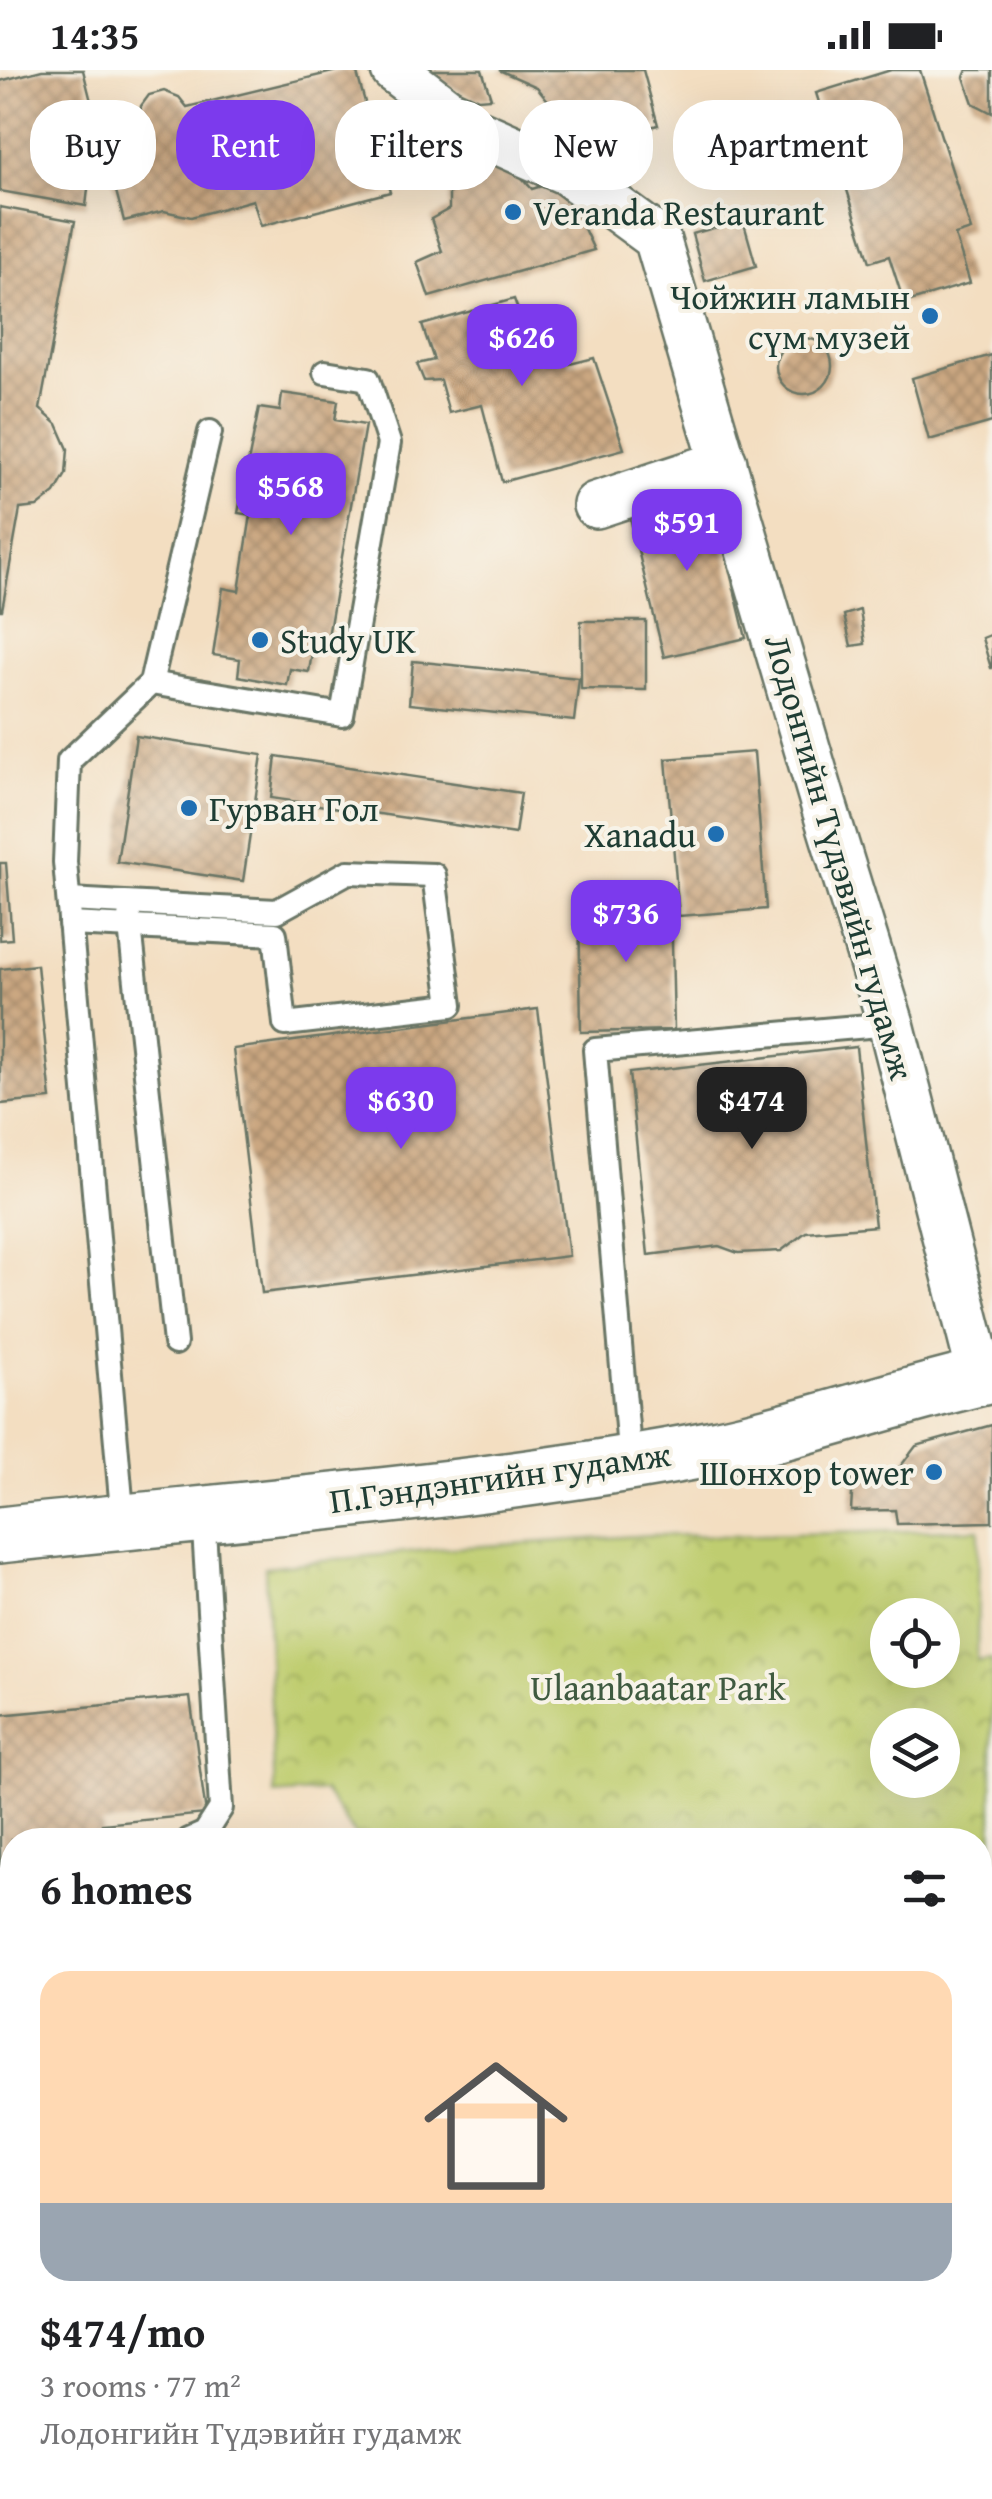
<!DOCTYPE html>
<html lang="en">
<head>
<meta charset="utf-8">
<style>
  :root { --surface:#fff; --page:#f2f2f2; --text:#202124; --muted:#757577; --line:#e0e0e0; --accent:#7c3aed }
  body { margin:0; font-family:"Gentium Book Plus",serif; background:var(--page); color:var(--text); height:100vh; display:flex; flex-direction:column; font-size:38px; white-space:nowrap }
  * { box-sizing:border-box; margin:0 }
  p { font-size:32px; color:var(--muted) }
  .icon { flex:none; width:55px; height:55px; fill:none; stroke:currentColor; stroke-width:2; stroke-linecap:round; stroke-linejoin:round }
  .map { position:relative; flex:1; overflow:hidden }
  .drawer { position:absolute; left:0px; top:1758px; width:992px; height:672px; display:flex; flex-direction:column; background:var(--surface); border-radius:40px 40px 0 0; box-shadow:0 10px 40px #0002 }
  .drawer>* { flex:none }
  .hud { position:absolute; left:30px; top:30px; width:932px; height:90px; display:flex; gap:20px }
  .tools { position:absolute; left:870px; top:1528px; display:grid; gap:20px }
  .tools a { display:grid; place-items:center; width:90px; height:90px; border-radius:50%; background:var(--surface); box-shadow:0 10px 40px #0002; font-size:50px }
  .price { position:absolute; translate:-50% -85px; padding:0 22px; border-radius:20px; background:var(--accent); color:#fff; font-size:32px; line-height:65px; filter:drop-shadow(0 2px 5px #0008) }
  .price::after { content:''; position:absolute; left:50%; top:60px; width:30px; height:22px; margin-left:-15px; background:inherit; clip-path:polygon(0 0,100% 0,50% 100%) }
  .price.current { background:#222; color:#fff }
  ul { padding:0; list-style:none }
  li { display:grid; align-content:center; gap:20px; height:530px; padding:0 40px }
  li+li { border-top:2px solid var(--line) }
  li span { display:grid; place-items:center; height:310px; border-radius:30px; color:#555 }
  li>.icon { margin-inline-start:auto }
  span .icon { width:180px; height:180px; fill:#fffc; stroke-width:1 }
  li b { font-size:42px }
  h2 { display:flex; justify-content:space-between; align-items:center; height:120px; padding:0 40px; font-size:42px }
  .pill { padding:0 35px; border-radius:40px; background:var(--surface); box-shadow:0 10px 40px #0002; font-size:35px; line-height:90px }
  .pill.current { background:var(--accent); color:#fff }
  .status { display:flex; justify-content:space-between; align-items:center; height:70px; padding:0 50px; background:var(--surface); direction:ltr }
  .status svg { height:28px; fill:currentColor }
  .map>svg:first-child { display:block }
</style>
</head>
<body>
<div class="status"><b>14:35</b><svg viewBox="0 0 49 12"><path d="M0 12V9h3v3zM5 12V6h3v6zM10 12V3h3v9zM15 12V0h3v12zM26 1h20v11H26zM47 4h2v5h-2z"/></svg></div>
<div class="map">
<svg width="992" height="2429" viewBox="0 0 992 2429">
  <defs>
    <pattern id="park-crowns" width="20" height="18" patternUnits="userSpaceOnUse" patternTransform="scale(2.5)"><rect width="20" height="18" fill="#bfcd6f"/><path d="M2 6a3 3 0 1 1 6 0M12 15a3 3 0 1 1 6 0" fill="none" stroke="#9ba85c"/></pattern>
    <pattern id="building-cross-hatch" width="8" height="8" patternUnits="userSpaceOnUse" patternTransform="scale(2.5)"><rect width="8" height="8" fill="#cba781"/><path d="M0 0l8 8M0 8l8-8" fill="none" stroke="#a4896a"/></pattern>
  </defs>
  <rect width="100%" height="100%" fill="#f7f3e8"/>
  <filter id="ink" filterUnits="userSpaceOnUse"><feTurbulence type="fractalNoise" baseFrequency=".01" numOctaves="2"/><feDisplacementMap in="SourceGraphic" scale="20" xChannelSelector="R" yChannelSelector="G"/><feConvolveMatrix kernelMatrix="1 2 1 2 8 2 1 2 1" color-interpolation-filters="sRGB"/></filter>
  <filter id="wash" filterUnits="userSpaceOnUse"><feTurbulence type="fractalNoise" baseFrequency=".0048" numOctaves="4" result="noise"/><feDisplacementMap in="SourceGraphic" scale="40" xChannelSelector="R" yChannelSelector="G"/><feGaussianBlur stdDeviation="2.25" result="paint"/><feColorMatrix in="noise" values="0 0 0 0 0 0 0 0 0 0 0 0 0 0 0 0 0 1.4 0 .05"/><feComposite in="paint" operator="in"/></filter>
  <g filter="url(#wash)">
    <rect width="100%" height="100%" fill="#f3dec1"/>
    <!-- grass -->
    <path fill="#bfcd6f" stroke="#6f8552" stroke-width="2.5" d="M0 2137H12V2418H309V2429H0Z"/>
    <!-- park -->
    <path fill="url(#park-crowns)" stroke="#6f8552" stroke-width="2.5" fill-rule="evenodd" d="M979 1459 977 1591 992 1589V2429H233V2418H980V1770H358L324 1721 275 1725 265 1497 437 1479 652 1465 728 1466ZM942 1545V1600H888V1545ZM942 1655V1710H888V1655Z"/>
    <g id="blocks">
      <!-- building -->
      <g fill="url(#building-cross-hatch)">
        <path d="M42 0H83L96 51 86 136 0 121V11Z"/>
        <path d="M341 0H356L390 122 261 156 253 130 191 147 164 141 124 151 100 61 140 50 141 36 149 25 164 21 179 27 187 37Z"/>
        <path d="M428 0H482L491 28 478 29 452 17Z"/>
        <path d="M499 0H643L658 55 626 63 585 37 568 38 550 33 537 17Z"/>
        <path d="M891 0H920L971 160 955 165 970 213 904 233 889 186 870 192 816 23Z"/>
        <path d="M967 0H992V43L973 33 964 7Z"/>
        <path d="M781 42 798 102 745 116 728 56Z"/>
        <path d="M505 89 532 119 561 110 594 180 429 227 417 192 442 181 431 149 449 139V123Z"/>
        <path d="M0 137 75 151 40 339 57 354 68 379 66 404 55 423 37 437 20 439 2 540H0Z"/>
        <path d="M743 150 756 196 705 211 692 164Z"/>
        <path d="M514 229 524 256 557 249 570 294 594 288 624 379 502 412 482 335 449 343 440 310 424 311 417 294 434 290 422 255Z"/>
        <circle cx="804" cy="296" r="28"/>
        <path d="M992 285V352L929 370 912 308Z"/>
        <path d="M282 323 338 331 335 350 365 355 326 578 313 576 309 602 290 599 287 615 238 606 240 589 213 585 223 518 239 521 251 445 238 443 259 338 280 341Z"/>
        <path d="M710 420 746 568 664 587 628 439Z"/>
        <path d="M860 540 865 574 851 576 844 545Z"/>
        <path d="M581 551H646V620L581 619Z"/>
        <path d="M992 564V598H991L982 568Z"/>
        <path d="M413 591 579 608 574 651 409 634Z"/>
        <path d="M136 666 262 685 243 811 117 792Z"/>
        <path d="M754 682 766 839 679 846 666 689Z"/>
        <path d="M276 686 521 723 515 764 271 728Z"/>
        <path d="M0 793H6L12 869 0 870Z"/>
        <path d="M671 828 674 960 581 962 579 830Z"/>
        <path d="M37 895 51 1029 0 1034V899Z"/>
        <path d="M538 939 569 1186 262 1223 233 979Z"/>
        <path d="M856 977 875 1156 806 1162 781 1181 738 1183 719 1176 648 1185 629 1003Z"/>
        <path d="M992 1355V1452L897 1454 895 1440 851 1441 853 1407 900 1397 916 1376Z"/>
        <path d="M190 1627 206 1744 102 1754 104 1770H12V1988L0 1989V1645Z"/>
      </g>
    </g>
  </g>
  <g filter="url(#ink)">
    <use href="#blocks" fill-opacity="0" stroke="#697565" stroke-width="2.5"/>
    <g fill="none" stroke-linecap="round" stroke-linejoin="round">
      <defs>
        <g id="lane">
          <path d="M151 613 342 645 389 373 368 309 325 302"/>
          <path d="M69 830 277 841 348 802 434 805 451 935 285 954 275 864 70 854"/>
          <path d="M129 847 175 1273"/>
          <path d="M630 1392 595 980 891 954"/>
          <path d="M123 1452 65 792 69 691 151 613 210 362"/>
          <path d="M189 1770 205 1763 221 1738 203 1443"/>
          <path d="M0 2041 12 2044"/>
        </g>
        <g id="street">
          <path d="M394 0 472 60 567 102 657 168 824 736 891 954 981 1307"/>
          <path d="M596 435 724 393"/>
        </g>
        <path id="secondary" d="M0 1465C238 1439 478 1423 714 1378 808 1359 898 1326 992 1305"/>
      </defs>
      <!-- lane casing -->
      <use href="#lane" stroke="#697565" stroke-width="28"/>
      <!-- street casing -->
      <use href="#street" stroke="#697565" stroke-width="50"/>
      <!-- secondary casing -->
      <use href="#secondary" stroke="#697565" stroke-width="60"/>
      <!-- lane -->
      <use href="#lane" stroke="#fff" stroke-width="22"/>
      <!-- street -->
      <use href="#street" stroke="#fff" stroke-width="45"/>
      <!-- secondary -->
      <use href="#secondary" stroke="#fff" stroke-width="55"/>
    </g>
  </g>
  <!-- markers -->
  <g fill="#1f6fb2" stroke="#f7f3e8" stroke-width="4">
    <circle cx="513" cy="142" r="10"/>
    <circle cx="930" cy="246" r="10"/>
    <circle cx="260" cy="570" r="10"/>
    <circle cx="189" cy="738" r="10"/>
    <circle cx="716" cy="764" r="10"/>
    <circle cx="934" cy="1402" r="10"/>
  </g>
  <g text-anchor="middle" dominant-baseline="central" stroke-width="8" stroke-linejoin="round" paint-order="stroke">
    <!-- poi labels -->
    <g font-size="35" fill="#1f3d34" stroke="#f7f3e8" text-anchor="start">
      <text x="533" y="142">Veranda Restaurant</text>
      <text x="910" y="226" text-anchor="end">Чойжин ламын<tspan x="910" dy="40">сүм музей</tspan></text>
      <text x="280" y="570">Study UK</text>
      <text x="209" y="738">Гурван Гол</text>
      <text x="696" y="764" text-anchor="end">Xanadu</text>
      <text x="914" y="1402" text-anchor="end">Шонхор tower</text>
    </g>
    <!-- street labels -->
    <g font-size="35" fill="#1f3d34" stroke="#f7f3e8">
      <text transform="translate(840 787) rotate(74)">Лодонгийн Түдэвийн гудамж</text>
      <text transform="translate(500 1407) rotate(-8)">П.Гэндэнгийн гудамж</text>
    </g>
    <!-- park labels -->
    <g font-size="35" fill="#3f5a40" stroke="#f7f3e8">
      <text x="658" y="1617">Ulaanbaatar Park</text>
    </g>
  </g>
</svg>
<div class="tools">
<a><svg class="icon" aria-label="locate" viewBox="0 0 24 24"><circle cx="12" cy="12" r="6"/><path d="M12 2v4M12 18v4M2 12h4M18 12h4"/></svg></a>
<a><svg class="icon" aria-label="layers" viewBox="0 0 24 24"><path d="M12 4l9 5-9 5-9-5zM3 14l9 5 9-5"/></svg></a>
</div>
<b class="price" style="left:522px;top:319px">$626</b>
<b class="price" style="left:291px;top:468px">$568</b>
<b class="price" style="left:687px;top:504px">$591</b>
<b class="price" style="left:626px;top:895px">$736</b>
<b class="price" style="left:401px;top:1082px">$630</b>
<b class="price current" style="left:752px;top:1082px">$474</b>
<div class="hud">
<a class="pill">Buy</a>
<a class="pill current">Rent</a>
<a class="pill">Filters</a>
<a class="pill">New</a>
<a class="pill">Apartment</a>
</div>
<section class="drawer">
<h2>6 homes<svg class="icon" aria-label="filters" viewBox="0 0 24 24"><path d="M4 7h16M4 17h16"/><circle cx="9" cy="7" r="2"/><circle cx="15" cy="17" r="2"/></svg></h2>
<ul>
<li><span style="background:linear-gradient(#ffd9b3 75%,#9aa5b1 0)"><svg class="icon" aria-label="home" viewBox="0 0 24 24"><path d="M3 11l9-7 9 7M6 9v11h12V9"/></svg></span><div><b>$474/mo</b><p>3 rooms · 77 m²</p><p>Лодонгийн Түдэвийн гудамж</p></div></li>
</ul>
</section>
</div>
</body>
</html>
